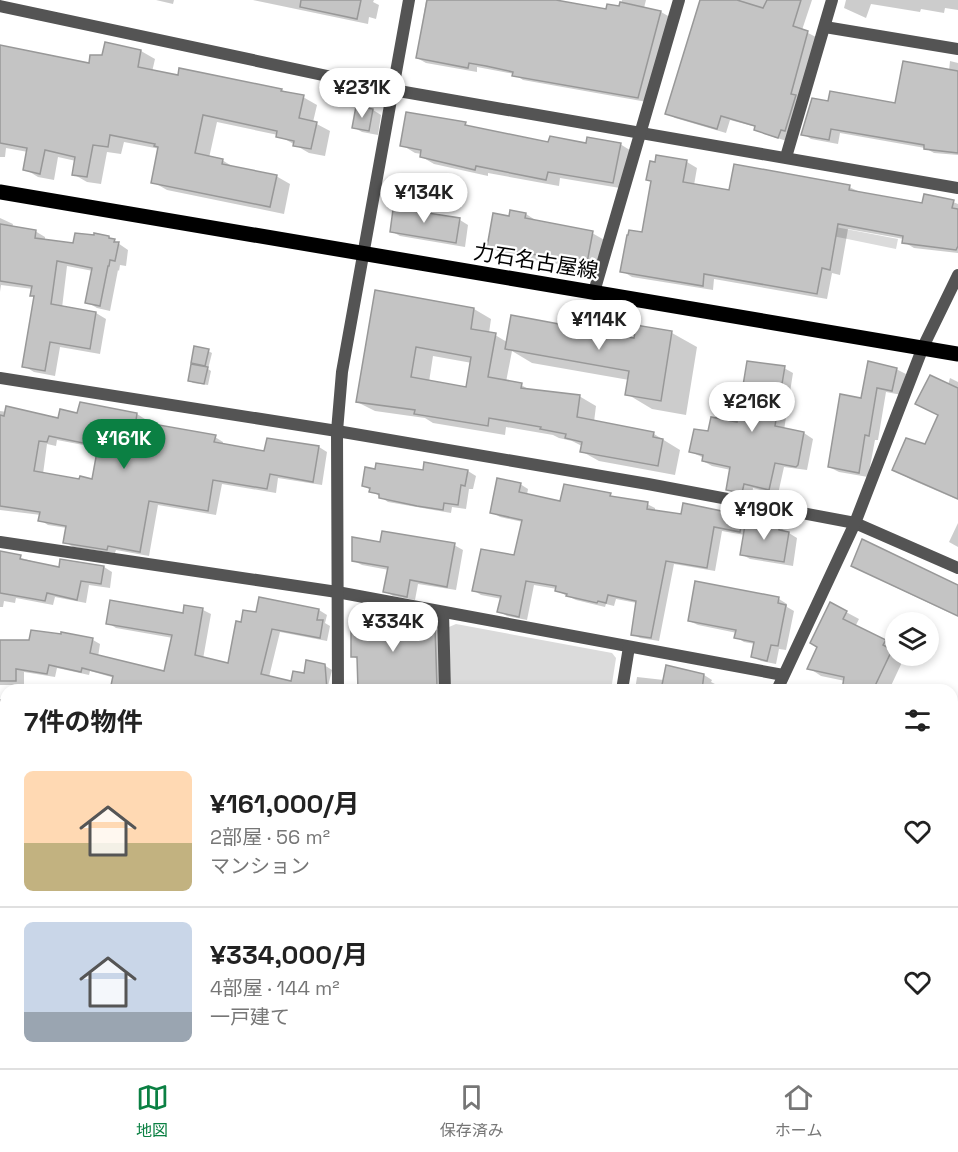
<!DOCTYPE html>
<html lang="ja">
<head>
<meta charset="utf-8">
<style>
  :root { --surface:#fff; --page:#f6f6f6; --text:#222; --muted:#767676; --line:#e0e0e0; --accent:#0b8043 }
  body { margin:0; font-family:"Space Grotesk","Noto Sans JP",sans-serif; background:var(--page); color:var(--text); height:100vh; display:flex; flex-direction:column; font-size:22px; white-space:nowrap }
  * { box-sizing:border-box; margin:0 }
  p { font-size:20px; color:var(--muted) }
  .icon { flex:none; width:33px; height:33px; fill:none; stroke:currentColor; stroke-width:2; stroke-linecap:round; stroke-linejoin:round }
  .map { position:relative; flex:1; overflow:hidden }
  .details { position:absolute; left:0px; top:684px; width:958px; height:384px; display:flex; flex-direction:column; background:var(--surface); border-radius:18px 18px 0 0; box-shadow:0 3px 9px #0003 }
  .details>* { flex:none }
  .buttons { position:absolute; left:885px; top:612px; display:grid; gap:12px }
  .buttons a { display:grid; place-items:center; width:54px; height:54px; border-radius:50%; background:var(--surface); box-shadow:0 3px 9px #0003; font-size:30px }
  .price { position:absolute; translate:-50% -51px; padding:0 14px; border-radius:21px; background:#fff; color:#222; font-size:20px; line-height:39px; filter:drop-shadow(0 2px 3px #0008) }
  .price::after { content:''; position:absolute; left:50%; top:36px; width:18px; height:14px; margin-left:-9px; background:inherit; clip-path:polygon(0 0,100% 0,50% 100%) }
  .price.current { background:var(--accent); color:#fff }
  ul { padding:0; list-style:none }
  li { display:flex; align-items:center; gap:18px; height:150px; padding:0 24px }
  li+li { border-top:2px solid var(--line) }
  li span { display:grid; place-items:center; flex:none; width:168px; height:120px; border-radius:9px; color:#555 }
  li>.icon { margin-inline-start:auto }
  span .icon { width:72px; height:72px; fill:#fffc; stroke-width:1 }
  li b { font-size:26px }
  h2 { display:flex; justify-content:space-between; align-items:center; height:72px; padding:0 24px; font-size:26px }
  .dock { display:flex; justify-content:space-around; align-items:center; height:84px; border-top:2px solid var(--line); background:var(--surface); font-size:16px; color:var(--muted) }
  .dock a { display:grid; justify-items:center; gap:3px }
  .dock .current { color:var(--accent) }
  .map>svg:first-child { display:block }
</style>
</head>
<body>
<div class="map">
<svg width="958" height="1068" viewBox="0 0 958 1068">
  <rect width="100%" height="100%" fill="#fff"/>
  <!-- green -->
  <g fill="#dbdbdb">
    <path d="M825 225 898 239 896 249 823 234Z"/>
    <path d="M456 624 612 653 616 658 611 690H451L449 627Z"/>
  </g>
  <!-- shadow -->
  <g fill="#0003" fill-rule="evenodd">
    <path d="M156 0H174L173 4Z"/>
    <path d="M253 0H374L373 2 379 5 376 19 369 17 368 24Z"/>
    <path d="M426 0H549L607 10 621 8 622 0H646L644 8 661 12 670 17 647 102 523 80 514 74 477 67V72L426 63 417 58Z"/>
    <path d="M700 0H812L802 30 816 37 787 141 764 134 755 129 756 127 730 120 726 133 675 118 667 113 688 47Z"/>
    <path d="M846 0H958V10L945 8 944 13 921 9 920 12 871 4 866 18 844 8Z"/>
    <path d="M106 44 141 51 155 59 152 72 281 90 303 97 317 105 313 122 330 131 325 156 309 153 278 135 217 122 209 158 222 160 235 168 276 176 290 184 284 214 167 190 153 182 160 149 124 142 121 154 107 152 101 184 87 182 73 174 76 161 58 157 54 180 38 177 25 169 28 152 6 148 5 157H0V46L90 65 103 57Z"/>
    <path d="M950 61 958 63V155L934 153 925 148 840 133 838 144 811 139 803 134 829 103 897 105 949 71Z"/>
    <path d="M373 110 381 115 378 135 362 132 353 127Z"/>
    <path d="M465 124 474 129 550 144H620L633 152 626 189 560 178 559 186 488 173V176L434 164 422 157V154L415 153 402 145Z"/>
    <path d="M658 157 687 162 697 168 694 185 731 191 849 187 860 192 923 205 953 202 958 204V253L914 248 904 242V239L848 229 840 275 832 273 827 299 714 279 713 290 632 277 622 271 644 233Z"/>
    <path d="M421 208 429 215 460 220 468 225 465 247 400 236 391 231Z"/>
    <path d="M512 212 526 214 540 223 592 233 608 242 602 271 504 255 489 246 511 218Z"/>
    <path d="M0 218 13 224 12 228 35 231 45 237V241L75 245 109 237 128 250 126 266 120 265 119 271 118 270 110 311 97 308 87 302 93 271 67 266 62 308 96 313 106 319 100 354 60 347 55 376 34 372 24 366 35 297 32 295 33 289 1 285 0 292Z"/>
    <path d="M376 292 474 309 491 319 489 333 495 335 507 342 636 340 638 327 672 333 697 347 686 415 652 409 627 394 629 380 532 363 512 351 506 382 521 385 532 391 579 396 596 406 594 422 654 434 680 450 675 475 599 461 581 451 582 446 572 441 559 438 553 435 506 427 505 435 433 423 425 418 375 411 357 402ZM433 356 472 363 468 388 429 382Z"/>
    <path d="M208 351 212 353 208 369 211 371 208 385 193 383 189 380 200 367 192 362Z"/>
    <path d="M784 368 793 373 784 430 804 433 813 439 807 470 784 467 778 494 753 488 752 498 737 495 728 490 731 470 712 466 703 461 704 458 691 452 709 433 738 424Z"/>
    <path d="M896 369 906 374 902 395 886 392 878 440H875L868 477 839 472 829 467 862 399Z"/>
    <path d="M950 378 958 382V500L912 480 894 470 926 445 939 416Z"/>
    <path d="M0 411 60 419 78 414H137L145 419 144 424 215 437 223 442V445L266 453 319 447 327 452 322 485 278 478 276 493 222 484 216 515 158 505 149 556 116 550 115 553 73 547 65 542 67 528 48 525 40 520 41 515 0 510ZM57 440 99 448 93 481H80L43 474 47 444 56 446Z"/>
    <path d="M468 471 476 476 473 489H469L466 509 452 507 451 513 388 502 363 485Z"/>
    <path d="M520 484 528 489 527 495 561 503 610 495 617 499 647 504 655 508V512L682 516 739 511 747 516 746 518 751 521 779 527 797 538 793 566 750 559 741 554 745 535 722 531 715 571 674 564 659 641 640 638 632 634 637 603 616 599 614 606 606 604 605 607 576 600 557 591V589L534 585 527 620 507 616 499 611 502 599 481 595 473 590 516 557 523 522 500 517 492 512Z"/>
    <path d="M958 523V547L949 542Z"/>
    <path d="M381 543 454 545 463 550 456 590 418 584 415 600 393 596 385 591 389 570 362 565 354 561Z"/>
    <path d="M0 552 60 569 62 561 104 567 112 572 110 588 89 585 86 603 55 597 53 605 16 598 15 603 4 601 3 607H0Z"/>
    <path d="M853 566 958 589V617L866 573Z"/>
    <path d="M697 583 779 599 787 604V607L794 611 786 650 779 649 776 664 761 661 752 656 755 644 744 642 736 637 737 633 698 625 689 621Z"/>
    <path d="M260 598 319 610 327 615 325 623 330 626 327 641 280 632 269 677 292 683 324 665 332 670 327 690H112L115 678 90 671 89 675 57 668 55 677 24 672V685H0V641L93 640 100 644 98 657 165 673 173 638 116 628 108 623 184 614 203 610 211 614 203 659 229 665 242 624 257 614Z"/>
    <path d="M846 612 859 619 855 627 896 647V656L904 658 889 690H843L845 681 821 676 809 668Z"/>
    <path d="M403 614 411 619 409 629H435L443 633 444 690H360L359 660 352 656 379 620Z"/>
    <path d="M704 675 712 680 711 682 723 688 740 686 755 690H635L637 677 664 680Z"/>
    <path d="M0 718H6V769L0 755Z"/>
    <path d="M952 732 957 735 952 746Z"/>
    <path d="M5 782 6 845 0 846V783Z"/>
    <path d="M0 901 6 902V940L0 938Z"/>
    <path d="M221 1062H245L244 1068H220Z"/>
    <path d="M299 1062H341L340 1068H297Z"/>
    <path d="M348 1062H466L462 1068H348Z"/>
    <path d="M505 1062H580L588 1068H513Z"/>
    <path d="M712 1062 710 1068H656L647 1063Z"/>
    <path d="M736 1062H789L787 1068H749Z"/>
    <path d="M898 1062H951L958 1068H911Z"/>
  </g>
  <!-- building -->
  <g fill="#c4c4c4" stroke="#989898" stroke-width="1.5" fill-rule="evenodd">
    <path d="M301 0H361L357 19 300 7Z"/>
    <path d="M427 0H556L606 9 607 4 619 6 620 2 661 11 638 98 512 76 513 72 486 66 469 63 468 68 416 58Z"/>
    <path d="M700 0H737L763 8 767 0H801L793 26 808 31 791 94 796 95 785 131 781 130 778 138 754 130 755 126 721 116 717 129 665 114Z"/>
    <path d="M105 42 141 50 138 67 178 75 179 68 282 89 281 91 304 95 299 118 317 122 311 149 293 146 294 141 276 137 277 131 203 115 195 153 223 159 222 164 277 175 270 207 151 183 158 147 154 146 155 144 110 135 108 147 93 145 87 177 72 175 75 157 45 150 40 174 23 170 27 148 0 143V45L89 63 90 55H102Z"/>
    <path d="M903 61 958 71V153L924 149V145L831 129 829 140 801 135 812 98 828 101 830 91 895 103Z"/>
    <path d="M356 106 373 109 369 131 352 128Z"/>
    <path d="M406 112 466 122 465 125 548 142 550 136 586 143 587 137 621 143 613 183 548 172 546 180 476 166 475 170 420 157 421 150 400 146Z"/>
    <path d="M656 155 687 160 683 182 729 190 734 164 850 185 849 190 922 203 924 194 954 200 952 208 958 209V246L956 250 902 243 903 236 838 224 830 270 822 268 817 294 704 274 703 286 620 272 627 235H628L629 230 642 232 651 181 646 180 650 161 655 162Z"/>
    <path d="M394 202 422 207 421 212 460 218 456 243 390 232Z"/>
    <path d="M510 210 526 213 525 218 593 231 587 263 487 247 493 213 509 216Z"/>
    <path d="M0 224 36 230 35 238 73 243 75 233 94 235V233L109 236V238L115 239 114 242H119L115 261 110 260 109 266H108L100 306 85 303 92 268 57 261 51 304 96 312 90 349 50 342 45 371 22 367 34 296H30L32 286 0 281Z"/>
    <path d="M375 290 474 308 471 329 496 333 488 377 522 383 521 388 580 395 577 417 654 432 653 437 663 439 658 466 580 452 582 442 565 438 566 434 540 429 541 427 489 418 488 426 414 414 415 410 356 402ZM416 347 471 357 466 387 411 377Z"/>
    <path d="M511 315 634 338 636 325 672 331 661 401 625 395 629 371 505 349Z"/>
    <path d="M194 346 209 349 205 366 191 363Z"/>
    <path d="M747 361 785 366 775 426 804 432 798 465 796 467 775 463 769 490 744 484 742 493 726 490 730 467 702 461 703 455 689 452 694 429 708 431 711 417 737 422Z"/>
    <path d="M868 361 897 368 892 391 877 388 869 436 865 435 859 473 828 467 840 394 861 398Z"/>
    <path d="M191 364 208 367 204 384 188 381Z"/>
    <path d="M930 375 958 388V499L892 470 906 438 925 444 938 415 915 404Z"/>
    <path d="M80 402 137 413 136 421 216 435 214 442 264 451 267 438 319 446 313 482 270 474 267 489 213 480 208 511 149 501 140 552 108 546 107 550 63 543 66 526 38 521 40 512 0 506V415L4 416 6 406 58 418 60 409 77 413ZM49 436 98 446 92 479 80 476 79 479 34 471 39 441 47 442Z"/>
    <path d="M424 462 468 470 465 486 461 485 458 505 444 503 443 510 417 506 379 498V494L369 492 370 488 362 486 365 467 375 469 376 463 423 470Z"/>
    <path d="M497 478 521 483 519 492 560 501 564 484 611 493 610 496 648 502 647 509 681 514 683 503 722 511 723 507 739 510V514L743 515 740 532 714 527 707 568 666 561 651 638 631 635 636 601 608 595 606 603 598 601 597 603 566 596 567 594 555 591 556 586 526 581 519 617 497 612 501 596 472 591 481 549 514 555 522 520 490 513Z"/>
    <path d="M746 519 779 525V530L789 532 784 562 740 555Z"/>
    <path d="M382 531 455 543 447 587 410 580 407 597 383 592 388 567 352 561V537L380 542Z"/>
    <path d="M862 539 958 585V616L851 566Z"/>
    <path d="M0 551 21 555 20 559 59 567 60 559 104 566 101 584 81 581 77 600 47 593 45 601 0 593Z"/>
    <path d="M695 581 779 597 778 603 786 605 778 646 771 645 767 661 751 657 754 642 734 638 736 630 688 621Z"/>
    <path d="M259 597 319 609 317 620H323L320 638 272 629 261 674 291 681 293 671 304 673 306 660 325 664 327 690H175L155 685 154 690H110L113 676 82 668 81 672 49 665 47 674 16 669V681H0V640H29L31 630 61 634V632L93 638 90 653 164 671 172 635 106 624 110 600 183 613 184 605 203 608 195 655 228 663 236 621 241 622 243 610 256 612Z"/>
    <path d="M830 602 847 611 843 619 886 640 883 645 892 650 873 690H842L844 677 807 669 817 647 810 643Z"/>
    <path d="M380 608 404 613 401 624H405V627H435L437 687 358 690 357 657H351V618H378Z"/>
    <path d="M666 665 704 674 702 690H661Z"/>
  </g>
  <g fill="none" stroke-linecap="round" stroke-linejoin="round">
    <!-- street -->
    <g stroke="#545454" stroke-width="12">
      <path d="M0 6 393 90 958 188"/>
      <path d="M825 27 958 49"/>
      <path d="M786 157 832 0"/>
      <path d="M594 292 679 0"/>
      <path d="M0 378 337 431 648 484 855 523 958 568"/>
      <path d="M0 542 337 592 783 675"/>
      <path d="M443 612 445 690"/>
      <path d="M338 690 337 431 342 372 409 0"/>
      <path d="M622 690 629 647"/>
      <path d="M777 690 855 523 923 347 958 275"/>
      <path d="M0 705H6"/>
      <path d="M0 884 6 885"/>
      <path d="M952 885 958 888"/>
      <path d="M952 1046 958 1048"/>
      <path d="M0 1047 6 1048"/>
      <path d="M80 1062 113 1068"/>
      <path d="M339 1062V1068"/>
      <path d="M600 1062 607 1068"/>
      <path d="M618 1068 620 1062"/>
    </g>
    <!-- primary -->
    <g stroke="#000" stroke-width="15">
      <path d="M0 192 958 354"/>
      <path d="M952 774 958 762"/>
      <path d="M822 1068 825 1062"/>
    </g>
  </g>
  <g text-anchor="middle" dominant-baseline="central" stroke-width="4.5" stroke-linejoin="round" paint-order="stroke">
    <!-- street labels -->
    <g font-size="21" fill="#000" stroke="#fff">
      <text transform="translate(536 261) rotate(9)">力石名古屋線</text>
    </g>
  </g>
</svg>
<div class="buttons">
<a><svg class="icon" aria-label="layers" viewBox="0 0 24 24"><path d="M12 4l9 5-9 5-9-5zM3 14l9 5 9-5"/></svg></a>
</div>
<b class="price" style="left:362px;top:119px">¥231K</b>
<b class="price" style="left:424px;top:224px">¥134K</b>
<b class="price" style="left:599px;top:351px">¥114K</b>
<b class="price" style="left:752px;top:433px">¥216K</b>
<b class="price current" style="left:124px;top:470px">¥161K</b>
<b class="price" style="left:764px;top:541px">¥190K</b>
<b class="price" style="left:393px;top:653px">¥334K</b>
<section class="details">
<h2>7件の物件<svg class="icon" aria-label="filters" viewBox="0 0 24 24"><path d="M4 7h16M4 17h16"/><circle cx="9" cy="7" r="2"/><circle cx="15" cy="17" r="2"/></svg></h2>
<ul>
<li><span style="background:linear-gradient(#ffd9b3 60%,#c2b280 0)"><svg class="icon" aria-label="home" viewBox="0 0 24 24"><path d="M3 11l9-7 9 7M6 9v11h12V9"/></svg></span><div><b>¥161,000/月</b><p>2部屋 · 56 m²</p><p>マンション</p></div><svg class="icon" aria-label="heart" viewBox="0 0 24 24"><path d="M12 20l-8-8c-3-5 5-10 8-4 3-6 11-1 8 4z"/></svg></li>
<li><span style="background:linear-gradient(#c9d6e8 75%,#9aa5b1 0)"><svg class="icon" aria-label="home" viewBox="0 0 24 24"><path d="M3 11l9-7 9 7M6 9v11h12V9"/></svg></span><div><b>¥334,000/月</b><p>4部屋 · 144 m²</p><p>一戸建て</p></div><svg class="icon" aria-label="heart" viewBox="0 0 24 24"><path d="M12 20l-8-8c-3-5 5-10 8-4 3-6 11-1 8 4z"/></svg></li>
</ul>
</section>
</div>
<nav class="dock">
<a class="current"><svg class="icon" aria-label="map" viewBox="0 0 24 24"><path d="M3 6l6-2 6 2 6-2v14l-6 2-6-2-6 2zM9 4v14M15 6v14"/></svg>地図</a>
<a><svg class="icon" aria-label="saved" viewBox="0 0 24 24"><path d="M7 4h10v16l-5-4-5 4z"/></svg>保存済み</a>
<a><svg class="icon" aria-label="home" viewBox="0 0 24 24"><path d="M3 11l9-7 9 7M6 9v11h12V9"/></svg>ホーム</a>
</nav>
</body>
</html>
